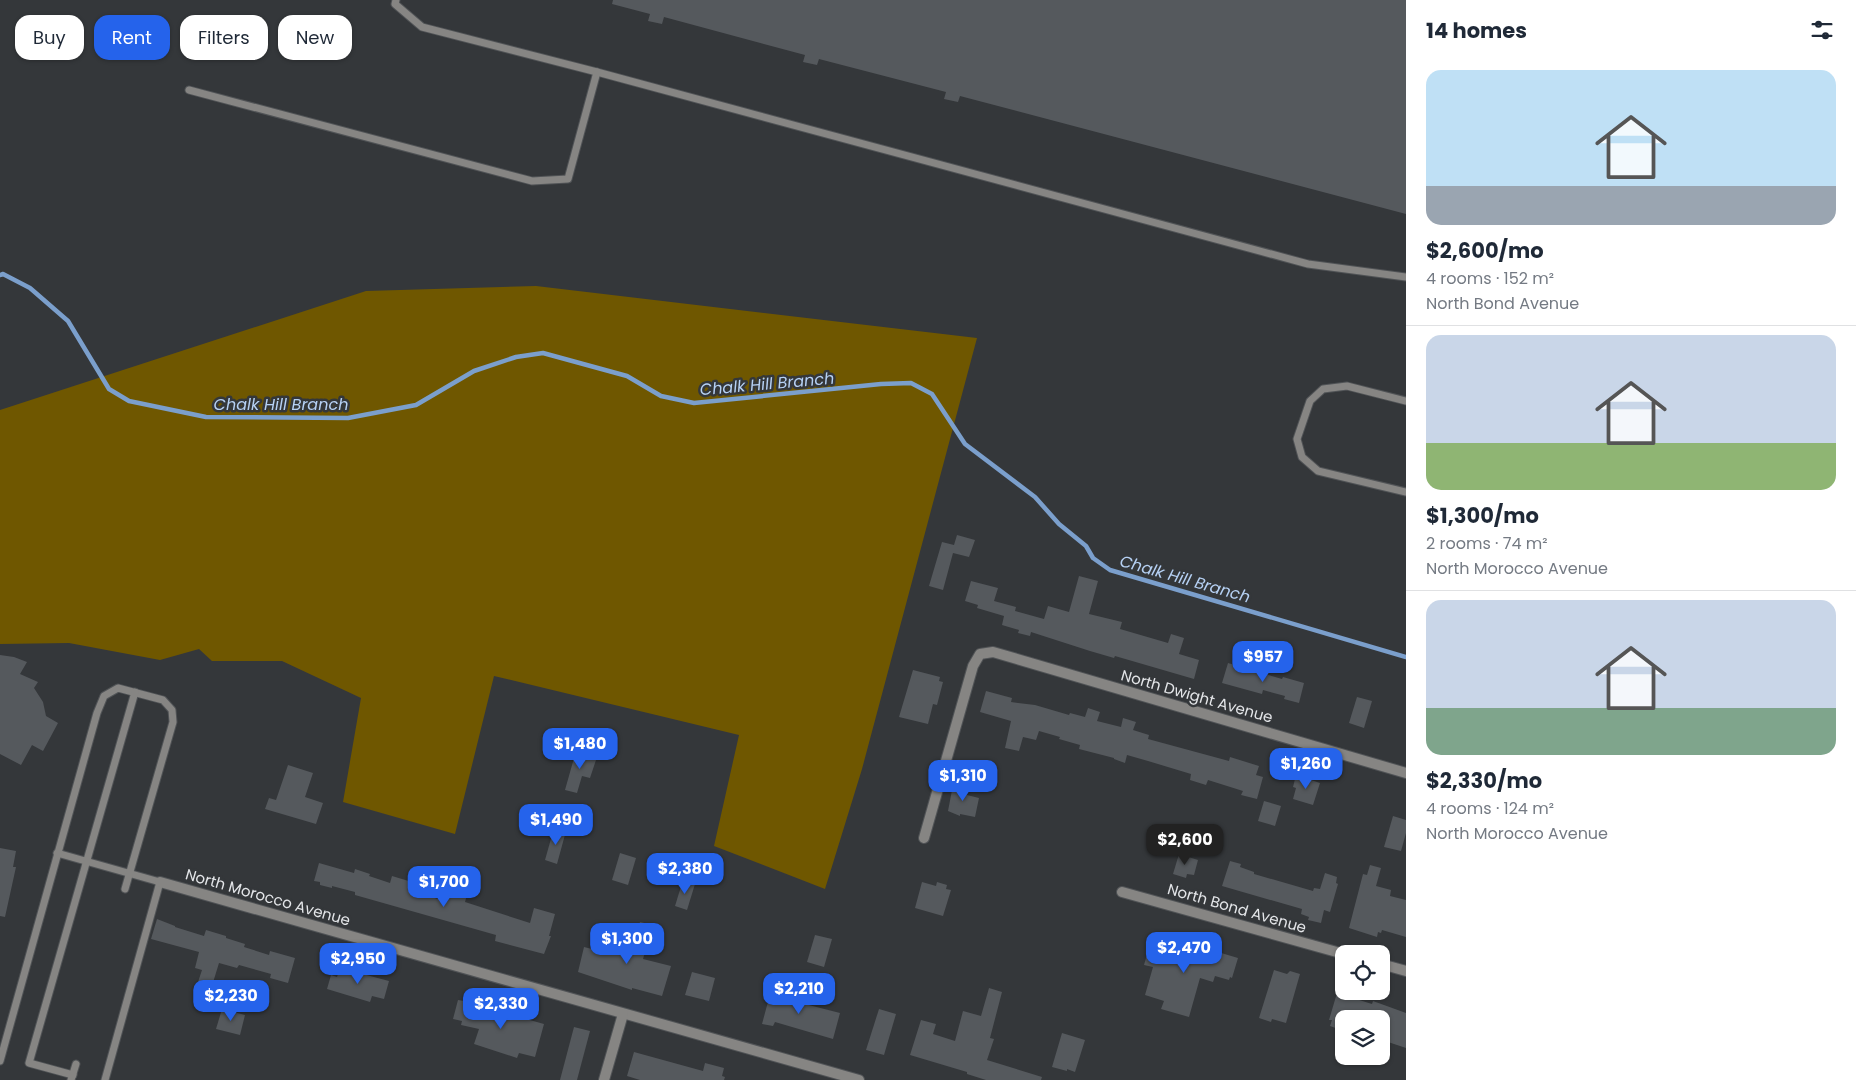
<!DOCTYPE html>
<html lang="en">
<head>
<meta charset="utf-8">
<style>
  :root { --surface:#fff; --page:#f6f6f7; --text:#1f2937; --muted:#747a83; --line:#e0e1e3; --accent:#2563eb }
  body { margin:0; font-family:Poppins,sans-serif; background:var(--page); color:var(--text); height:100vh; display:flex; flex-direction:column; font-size:19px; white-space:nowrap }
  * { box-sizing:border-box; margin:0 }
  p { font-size:16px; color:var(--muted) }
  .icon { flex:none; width:28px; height:28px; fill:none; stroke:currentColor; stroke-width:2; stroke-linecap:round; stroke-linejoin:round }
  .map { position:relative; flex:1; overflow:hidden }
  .sheet { display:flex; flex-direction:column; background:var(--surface); width:450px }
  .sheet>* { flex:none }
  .guide { position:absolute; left:15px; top:15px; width:475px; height:45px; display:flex; gap:10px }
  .tools { position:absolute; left:1335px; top:945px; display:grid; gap:10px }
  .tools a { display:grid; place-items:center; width:55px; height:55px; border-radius:10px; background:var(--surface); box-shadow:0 1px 4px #0004; font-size:25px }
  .price { position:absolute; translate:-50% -42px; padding:0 11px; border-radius:10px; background:var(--accent); color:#fff; font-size:16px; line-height:32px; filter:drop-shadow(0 1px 2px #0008) }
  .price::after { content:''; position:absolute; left:50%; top:30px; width:15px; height:11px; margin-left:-8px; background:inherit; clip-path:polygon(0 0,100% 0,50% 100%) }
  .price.selected { background:#222; color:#fff }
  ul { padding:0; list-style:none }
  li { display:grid; align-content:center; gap:10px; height:265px; padding:0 20px }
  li+li { border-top:1px solid var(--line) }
  li span { display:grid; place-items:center; height:155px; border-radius:15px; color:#555 }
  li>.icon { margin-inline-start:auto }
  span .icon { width:90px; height:90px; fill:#fffc; stroke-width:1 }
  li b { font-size:21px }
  h2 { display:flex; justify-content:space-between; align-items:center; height:60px; padding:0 20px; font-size:21px }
  .tag { padding:0 18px; border-radius:15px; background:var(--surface); box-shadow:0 1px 4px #0004; font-size:18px; line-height:45px }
  .tag.selected { background:var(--accent); color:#fff }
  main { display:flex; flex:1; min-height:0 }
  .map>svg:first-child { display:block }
</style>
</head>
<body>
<main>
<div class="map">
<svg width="1406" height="1080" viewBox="0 0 1406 1080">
  <rect width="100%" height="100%" fill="#34373a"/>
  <!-- green -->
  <path fill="#6f5700" d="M536 286 977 338 862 769 825 889 714 846 739 735 494 676 455 834 343 802 361 698 282 661H212L199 649 160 660 69 643 0 644V410L366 291Z"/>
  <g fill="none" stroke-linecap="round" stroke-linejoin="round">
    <!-- stream -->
    <path stroke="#7b9fcc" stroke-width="4.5" d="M0 275 3 274 30 288 68 321 109 389 129 401 206 417 348 418 416 405 474 371 516 357 543 353 627 376 661 396 694 403 881 384 911 383 932 394 965 444 1035 497 1059 524 1086 546 1093 558 1110 570 1406 657"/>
  </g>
  <!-- building -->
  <g fill="#55595d">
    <path d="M613 0H1406V214L960 96 958 102 944 99 946 92 819 59 817 65 803 62 805 55 664 17 662 24 648 21 650 14 612 4Z"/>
    <path d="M957 535 975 540 969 557 953 553 943 590 929 586 942 542 954 545Z"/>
    <path d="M1079 576 1098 581 1089 614 1122 622 1120 629 1168 643 1171 634 1184 638 1179 654 1199 660 1194 679 1115 656 1114 658 1090 651 1031 632 1030 636 1018 633 1019 630 1002 625 1004 616 977 608 978 605 965 601 971 581 998 588 994 601 1016 607 1015 611 1044 619 1048 606 1069 612Z"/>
    <path d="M0 655 14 657 27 662 20 674 38 682 34 688 43 702 46 716 58 723 43 751 32 745 21 765 0 754Z"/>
    <path d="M1228 663 1282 679 1283 677 1304 683 1299 703 1284 699 1285 696 1263 690 1262 694 1222 683Z"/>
    <path d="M913 670 940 677 939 681 943 682 937 705 933 704 928 724 899 717Z"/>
    <path d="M986 691 1012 698 1011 702 1035 705 1069 715 1070 713 1085 717 1088 708 1100 712 1097 721 1121 727 1123 718 1136 722 1133 730 1149 735 1148 739 1229 761 1230 757 1259 766 1256 775 1263 777 1257 799 1241 795 1243 791 1208 780 1206 785 1190 780 1191 774 1148 761 1127 755 1125 763 1114 759V758L1079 749 1080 745 1059 739 1060 737 1039 731 1036 740 1023 737 1019 751 1005 748 1011 721 980 712Z"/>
    <path d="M1357 697 1372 701 1364 728 1349 723Z"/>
    <path d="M576 751 597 757 590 778 582 776 577 793 565 790Z"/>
    <path d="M288 765 313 773 305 797 323 803 316 824 265 809 269 798 276 800Z"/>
    <path d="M1296 775 1320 783 1313 805 1293 799 1296 788 1293 787Z"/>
    <path d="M953 785 968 789 967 795 979 798 975 817 960 814V816L948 811Z"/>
    <path d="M1264 801 1281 806 1275 826 1258 821Z"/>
    <path d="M1393 816 1406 820V833L1401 851 1384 847Z"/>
    <path d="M554 828 566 831 557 864 545 860Z"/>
    <path d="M0 848 16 851 13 867H16L5 917 0 916Z"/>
    <path d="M620 853 636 858 628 885 612 880Z"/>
    <path d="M1179 854 1198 860 1194 875 1187 874 1186 878 1173 874Z"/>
    <path d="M1230 861 1241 864 1240 867 1254 872V874L1313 891 1314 888 1320 889 1325 873 1337 877 1336 883 1338 884 1330 912 1324 910 1321 923 1308 920 1309 917 1301 914 1302 909 1222 886Z"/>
    <path d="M319 863 354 873 355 869 370 874 369 876 390 883 392 876 412 882 410 890 438 899 442 887 467 895 465 902 530 923 534 908 555 914 549 936H551L544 954 495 941 496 935 355 895V892L332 886V888L320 885V882L314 881Z"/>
    <path d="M1370 865 1381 868 1376 886 1391 890 1390 896 1406 900V937L1382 930 1381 933 1378 932 1377 937 1349 928 1363 874 1367 875Z"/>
    <path d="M683 880 695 884 687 910 675 906Z"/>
    <path d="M922 882 936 886 937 882 947 885 946 889 951 890 943 916 915 908Z"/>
    <path d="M157 919 175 926V927L204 936 206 930 226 936V938L245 944 244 947 269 955 270 951 295 958 288 983 270 978 271 974 239 965 237 968 219 963 211 989 197 985 202 970 195 968 199 952 151 939Z"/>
    <path d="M640 922 653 925 643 959 671 966 662 996 632 988V990L578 972 584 947 592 949 593 945 616 952 617 948 631 952Z"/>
    <path d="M815 935 832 939 824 967 807 962Z"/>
    <path d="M1158 939 1190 949 1191 944 1238 958 1232 978 1230 977 1229 980 1215 976 1213 982 1200 978 1189 1017 1161 1009 1164 1001 1145 995 1153 967 1144 965 1148 951 1154 952Z"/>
    <path d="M340 968 389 981 384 999 372 996 370 1002 327 989 331 975 337 977Z"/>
    <path d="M1274 970 1287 974 1290 971 1300 974 1286 1023 1272 1019 1271 1022 1259 1018Z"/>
    <path d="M692 972 715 978 709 1001 685 995Z"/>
    <path d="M772 987 790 992V995L795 996 793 1001 840 1013 833 1039 775 1022 773 1026 762 1024Z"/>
    <path d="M989 988 1002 992 990 1038 994 1039 987 1060 1042 1077 1041 1080H986L967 1074V1072L910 1055 921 1020 936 1024 933 1034 955 1041 963 1011 981 1016Z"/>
    <path d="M1337 993 1372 1004 1373 1001 1406 1013V1048L1382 1040 1384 1034H1381V1019H1344V1031L1330 1026 1332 1020H1329Z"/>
    <path d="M458 1000 482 1004 480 1011 498 1016 501 1012 544 1024 535 1057 519 1053 517 1058 474 1044 479 1029 461 1025 462 1021 453 1019Z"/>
    <path d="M222 1009 245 1015 240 1035 216 1029Z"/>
    <path d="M879 1009 896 1014 884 1055 866 1050Z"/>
    <path d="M574 1027 590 1031 577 1080H560Z"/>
    <path d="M1062 1033 1085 1040 1075 1072 1067 1069V1071L1052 1067Z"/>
    <path d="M634 1052 703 1071 705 1063 724 1068 722 1076 725 1077 724 1080H640L627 1076Z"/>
  </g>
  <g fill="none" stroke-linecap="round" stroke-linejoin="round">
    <defs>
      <g id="lane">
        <path d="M396 0 395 4 422 27 597 72 1308 264 1406 277"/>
        <path d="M189 90 532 181 568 179 597 72"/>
        <path d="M1406 401 1347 386 1323 389 1310 401 1297 439 1302 457 1318 471 1406 492"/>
        <path d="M57 853 160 882 105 1080"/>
        <path d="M0 1061 97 713 104 696 118 688 163 700 172 710 173 722 125 889"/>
        <path d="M73 1075 29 1063 135 692"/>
        <path d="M71 1080 76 1064"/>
      </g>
      <g id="street">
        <path d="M924 838 973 666 980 654 993 652 1406 773"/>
        <path d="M160 882 859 1080"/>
        <path d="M1122 892 1344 954"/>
        <path d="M1381 964 1406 971"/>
        <path d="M604 1080 623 1014"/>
      </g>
    </defs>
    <!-- lane casing -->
    <use href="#lane" stroke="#505356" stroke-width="9"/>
    <!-- street casing -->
    <use href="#street" stroke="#505356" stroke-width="12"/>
    <!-- lane -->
    <use href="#lane" stroke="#868583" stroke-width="7"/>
    <!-- street -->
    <use href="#street" stroke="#868583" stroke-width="10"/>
  </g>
  <g text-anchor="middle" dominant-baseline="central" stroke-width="5" stroke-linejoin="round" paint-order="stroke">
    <!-- street labels -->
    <g font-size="15" fill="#e4e6e9" stroke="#34373a">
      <text transform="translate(1197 696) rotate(16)">North Dwight Avenue</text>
      <text transform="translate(268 897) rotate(16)">North Morocco Avenue</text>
      <text transform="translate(1237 908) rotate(16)">North Bond Avenue</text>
    </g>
    <!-- water labels -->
    <g font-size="16" font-style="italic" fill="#b6d1f4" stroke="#34373a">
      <text transform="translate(767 384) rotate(-5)">Chalk Hill Branch</text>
      <text x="281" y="404">Chalk Hill Branch</text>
      <text transform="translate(1185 579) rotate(16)">Chalk Hill Branch</text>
    </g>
  </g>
</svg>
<div class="tools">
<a><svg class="icon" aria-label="locate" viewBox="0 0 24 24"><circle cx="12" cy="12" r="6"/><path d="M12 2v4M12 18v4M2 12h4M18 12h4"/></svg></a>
<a><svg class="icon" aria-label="layers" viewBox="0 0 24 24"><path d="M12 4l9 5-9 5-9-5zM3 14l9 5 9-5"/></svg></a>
</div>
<b class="price" style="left:1263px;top:683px">$957</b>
<b class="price" style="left:580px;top:770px">$1,480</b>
<b class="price" style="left:1306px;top:790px">$1,260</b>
<b class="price" style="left:963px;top:802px">$1,310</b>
<b class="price" style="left:556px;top:846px">$1,490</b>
<b class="price selected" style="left:1185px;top:866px">$2,600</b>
<b class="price" style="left:685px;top:895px">$2,380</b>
<b class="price" style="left:444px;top:908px">$1,700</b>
<b class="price" style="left:627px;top:965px">$1,300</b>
<b class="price" style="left:1184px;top:974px">$2,470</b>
<b class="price" style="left:358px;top:985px">$2,950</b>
<b class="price" style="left:799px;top:1015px">$2,210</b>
<b class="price" style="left:231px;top:1022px">$2,230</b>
<b class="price" style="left:501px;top:1030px">$2,330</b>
<div class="guide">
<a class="tag">Buy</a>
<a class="tag selected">Rent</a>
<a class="tag">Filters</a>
<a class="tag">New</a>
</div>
</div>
<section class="sheet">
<h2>14 homes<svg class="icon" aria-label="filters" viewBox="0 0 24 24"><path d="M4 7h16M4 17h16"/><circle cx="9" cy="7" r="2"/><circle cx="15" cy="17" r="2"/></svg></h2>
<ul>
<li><span style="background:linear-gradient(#bfe0f5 75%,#9aa5b1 0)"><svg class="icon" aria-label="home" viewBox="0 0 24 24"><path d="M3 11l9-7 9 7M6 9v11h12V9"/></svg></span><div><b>$2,600/mo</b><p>4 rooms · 152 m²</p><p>North Bond Avenue</p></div></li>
<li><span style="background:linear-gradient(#c9d6e8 70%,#8fb573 0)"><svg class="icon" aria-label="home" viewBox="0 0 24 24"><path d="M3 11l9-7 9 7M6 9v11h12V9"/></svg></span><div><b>$1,300/mo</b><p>2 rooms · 74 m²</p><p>North Morocco Avenue</p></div></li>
<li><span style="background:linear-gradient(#c9d6e8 70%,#7fa58c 0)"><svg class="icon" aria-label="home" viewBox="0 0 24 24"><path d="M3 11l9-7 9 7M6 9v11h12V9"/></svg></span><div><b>$2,330/mo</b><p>4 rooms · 124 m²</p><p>North Morocco Avenue</p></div></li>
</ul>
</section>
</main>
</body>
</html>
